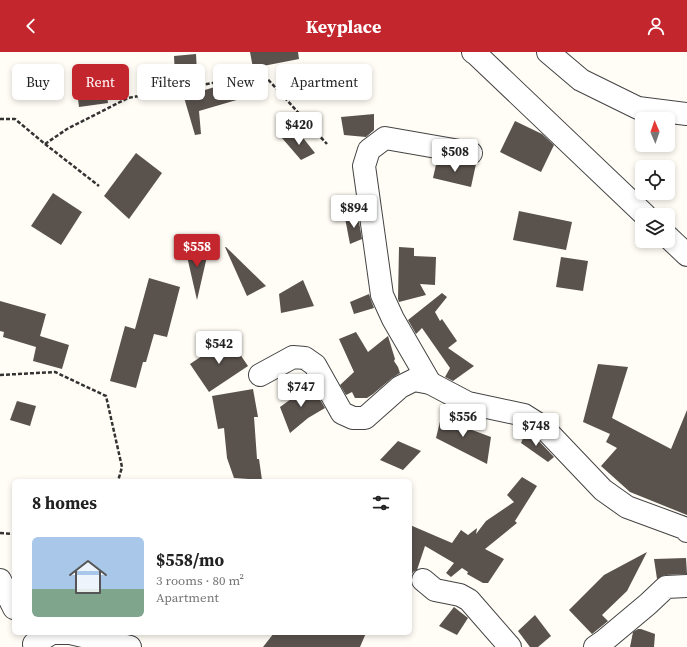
<!DOCTYPE html>
<html lang="en">
<head>
<meta charset="utf-8">
<style>
  :root { --surface:#fff; --page:#f6f6f6; --text:#222; --muted:#767676; --accent:#c4262e }
  body { margin:0; font-family:"Source Serif 4",serif; background:var(--page); color:var(--text); height:100vh; display:flex; flex-direction:column; font-size:15px; white-space:nowrap }
  * { box-sizing:border-box; margin:0 }
  p { font-size:13px; color:var(--muted) }
  .icon { flex:none; width:22px; height:22px; fill:none; stroke:currentColor; stroke-width:2; stroke-linecap:round; stroke-linejoin:round }
  .map { position:relative; flex:1; overflow:hidden }
  .panel { position:absolute; left:12px; top:427px; width:400px; height:156px; display:flex; flex-direction:column; background:var(--surface); border-radius:6px; box-shadow:0 2px 6px #0003 }
  .panel>* { flex:none }
  .hud { position:absolute; left:12px; top:12px; width:400px; height:36px; display:flex; gap:8px }
  .needle { width:26px; rotate:358deg }
  .controls { position:absolute; left:635px; top:60px; display:grid; gap:8px }
  .controls a { display:grid; place-items:center; width:40px; height:40px; border-radius:6px; background:var(--surface); box-shadow:0 2px 6px #0003; font-size:20px }
  .price { position:absolute; translate:-50% -34px; padding:0 9px; border-radius:4px; background:#fff; color:#222; font-size:13px; line-height:26px; filter:drop-shadow(0 1px 2px #0008) }
  .price::after { content:''; position:absolute; left:50%; top:24px; width:12px; height:9px; margin-left:-6px; background:inherit; clip-path:polygon(0 0,100% 0,50% 100%) }
  .price.active { background:var(--accent); color:#fff }
  ul { padding:0; list-style:none }
  li { display:flex; align-items:center; gap:12px; height:100px; padding:0 20px }
  li span { display:grid; place-items:center; flex:none; width:112px; height:80px; border-radius:6px; color:#555 }
  li>.icon { margin-inline-start:auto }
  span .icon { width:48px; height:48px; fill:#fffc; stroke-width:1 }
  li b { font-size:17px }
  h2 { display:flex; justify-content:space-between; align-items:center; height:48px; padding:0 20px; font-size:17px }
  .pill { padding:0 14px; border-radius:6px; background:var(--surface); box-shadow:0 2px 6px #0003; font-size:14px; line-height:36px }
  .pill.active { background:var(--accent); color:#fff }
  header { display:flex; justify-content:space-between; align-items:center; height:52px; padding:0 20px; background:var(--accent); color:#fff; font-size:18px; font-weight:700 }
  .map>svg:first-child { display:block }
</style>
</head>
<body>
<header><svg class="icon" aria-label="back" viewBox="0 0 24 24"><path d="M15 5l-7 7 7 7"/></svg>Keyplace<svg class="icon" aria-label="person" viewBox="0 0 24 24"><circle cx="12" cy="8" r="4"/><path d="M4 21q1-7 8-7t8 7"/></svg></header>
<div class="map">
<svg width="687" height="595" viewBox="0 0 687 595">
  <rect width="100%" height="100%" fill="#fffdf5"/>
  <!-- building -->
  <g fill="#5a524d">
    <path d="M250 0H298L299 7 253 16Z"/>
    <path d="M196 2 198 40 235 29 240 47 199 59 201 82 195 83 178 25H175L174 4Z"/>
    <path d="M104 20 108 51 79 55 75 23Z"/>
    <path d="M374 62V78L366 85 344 83 341 65Z"/>
    <path d="M515 69 542 82 554 93 541 120 500 100Z"/>
    <path d="M300 82 315 101 301 108 282 86Z"/>
    <path d="M136 101 162 121 129 167 104 144Z"/>
    <path d="M437 108 469 113 476 112 471 135 433 126Z"/>
    <path d="M53 141 82 160 61 193 31 174Z"/>
    <path d="M519 159 572 170 566 198 513 188Z"/>
    <path d="M358 164 362 187 350 192 345 166Z"/>
    <path d="M225 195H226L266 234 247 244Z"/>
    <path d="M399 195 414 196V204L436 205 435 233 420 232 426 243 399 250 398 247Z"/>
    <path d="M186 200H208L197 248Z"/>
    <path d="M561 205 588 209 583 239 556 235Z"/>
    <path d="M149 226 180 235 167 285 154 282 146 310H143L136 336 110 329 125 274 135 277Z"/>
    <path d="M303 228 314 254 281 261 279 242Z"/>
    <path d="M442 241 447 245 435 260 440 269 442 267 457 289 448 296 474 314 453 329 445 325 450 316 422 276 416 282 408 268Z"/>
    <path d="M369 242 371 248 374 256 354 262 350 250Z"/>
    <path d="M0 249 46 262 40 284 69 293 62 317 33 309 36 295 3 285 4 280 0 279Z"/>
    <path d="M356 280 368 300 388 284 395 307 394 309 398 315 400 321 392 326 373 342 367 346H355L352 340 346 343 340 333 354 320 339 287Z"/>
    <path d="M229 286 248 314 209 340 190 312Z"/>
    <path d="M598 312 628 315 612 366 671 397 687 358V463L630 440 601 414 617 396 606 390 610 382 583 370Z"/>
    <path d="M312 334 325 356 308 366 290 381 280 355 302 339Z"/>
    <path d="M253 337 258 365H254L257 407H259L262 428 234 426 227 406 224 376 218 377 212 344Z"/>
    <path d="M17 349 36 354 30 374 10 368Z"/>
    <path d="M443 357 456 365V372L491 385 487 412 436 386Z"/>
    <path d="M526 379 535 385 554 405 548 410 521 391Z"/>
    <path d="M398 389 421 399 403 418 380 408Z"/>
    <path d="M522 425 537 434 515 469 517 471 485 497 504 507 488 531H483L467 522 468 520 462 516 451 525 446 521 454 511 425 494 417 518 413 520 411 526V531H410V473L452 491 461 478 468 483 477 476 476 482 486 469 514 450 507 443Z"/>
    <path d="M647 500 627 539 602 563 608 569 592 582 569 558 604 523Z"/>
    <path d="M686 506 687 522 665 523 657 527 654 507Z"/>
    <path d="M454 555 468 566 457 583 439 574Z"/>
    <path d="M535 563 551 584 538 595H530L518 579Z"/>
    <path d="M638 577H641L655 582 654 595H630L633 580Z"/>
    <path d="M274 581H366L360 595H263Z"/>
  </g>
  <g fill="none" stroke-linecap="round" stroke-linejoin="round">
    <defs>
      <g id="minor">
        <path d="M473 0 476 2 645 163"/>
        <path d="M548 0 581 28 638 56 687 62"/>
        <path d="M668 185 687 203"/>
        <path d="M260 323 293 305 305 306 315 313 342 361 353 366H365L400 335 414 328 430 331 468 351 524 363 543 375 603 438 627 455 684 476 687 479"/>
        <path d="M430 331 393 267 382 243 364 114 369 98 385 86 471 101"/>
        <path d="M0 528 14 556"/>
        <path d="M423 528 435 538 460 543 469 548 510 595"/>
        <path d="M34 592 52 581H70L130 595"/>
        <path d="M595 595 605 588 648 552 666 535 687 534"/>
      </g>
    </defs>
    <!-- minor casing -->
    <use href="#minor" stroke="#444" stroke-width="24"/>
    <!-- path -->
    <g stroke="#333" stroke-width="2.5" stroke-dasharray="4 2" stroke-linecap="butt">
      <path d="M0 67H15L45 92 99 134"/>
      <path d="M45 92 67 77 128 46 263 22 327 92"/>
      <path d="M0 323 55 320 106 344 122 415 118 429"/>
      <path d="M0 481 14 482"/>
    </g>
    <!-- minor -->
    <use href="#minor" stroke="#fff" stroke-width="22"/>
  </g>
</svg>
<div class="controls">
<a><svg class="needle" viewBox="-14 -14 28 28"><path d="M0-13l5 13h-10z" fill="#e53935"/><path d="M0 13l5-13h-10z" fill="#767676"/></svg></a>
<a><svg class="icon" aria-label="locate" viewBox="0 0 24 24"><circle cx="12" cy="12" r="6"/><path d="M12 2v4M12 18v4M2 12h4M18 12h4"/></svg></a>
<a><svg class="icon" aria-label="layers" viewBox="0 0 24 24"><path d="M12 4l9 5-9 5-9-5zM3 14l9 5 9-5"/></svg></a>
</div>
<b class="price" style="left:299px;top:94px">$420</b>
<b class="price" style="left:455px;top:121px">$508</b>
<b class="price" style="left:354px;top:177px">$894</b>
<b class="price active" style="left:197px;top:216px">$558</b>
<b class="price" style="left:219px;top:313px">$542</b>
<b class="price" style="left:301px;top:356px">$747</b>
<b class="price" style="left:463px;top:386px">$556</b>
<b class="price" style="left:536px;top:395px">$748</b>
<div class="hud">
<a class="pill">Buy</a>
<a class="pill active">Rent</a>
<a class="pill">Filters</a>
<a class="pill">New</a>
<a class="pill">Apartment</a>
</div>
<section class="panel">
<h2>8 homes<svg class="icon" aria-label="filters" viewBox="0 0 24 24"><path d="M4 7h16M4 17h16"/><circle cx="9" cy="7" r="2"/><circle cx="15" cy="17" r="2"/></svg></h2>
<ul>
<li><span style="background:linear-gradient(#a9c7e8 65%,#7fa58c 0)"><svg class="icon" aria-label="home" viewBox="0 0 24 24"><path d="M3 11l9-7 9 7M6 9v11h12V9"/></svg></span><div><b>$558/mo</b><p>3 rooms · 80 m²</p><p>Apartment</p></div></li>
</ul>
</section>
</div>
</body>
</html>
